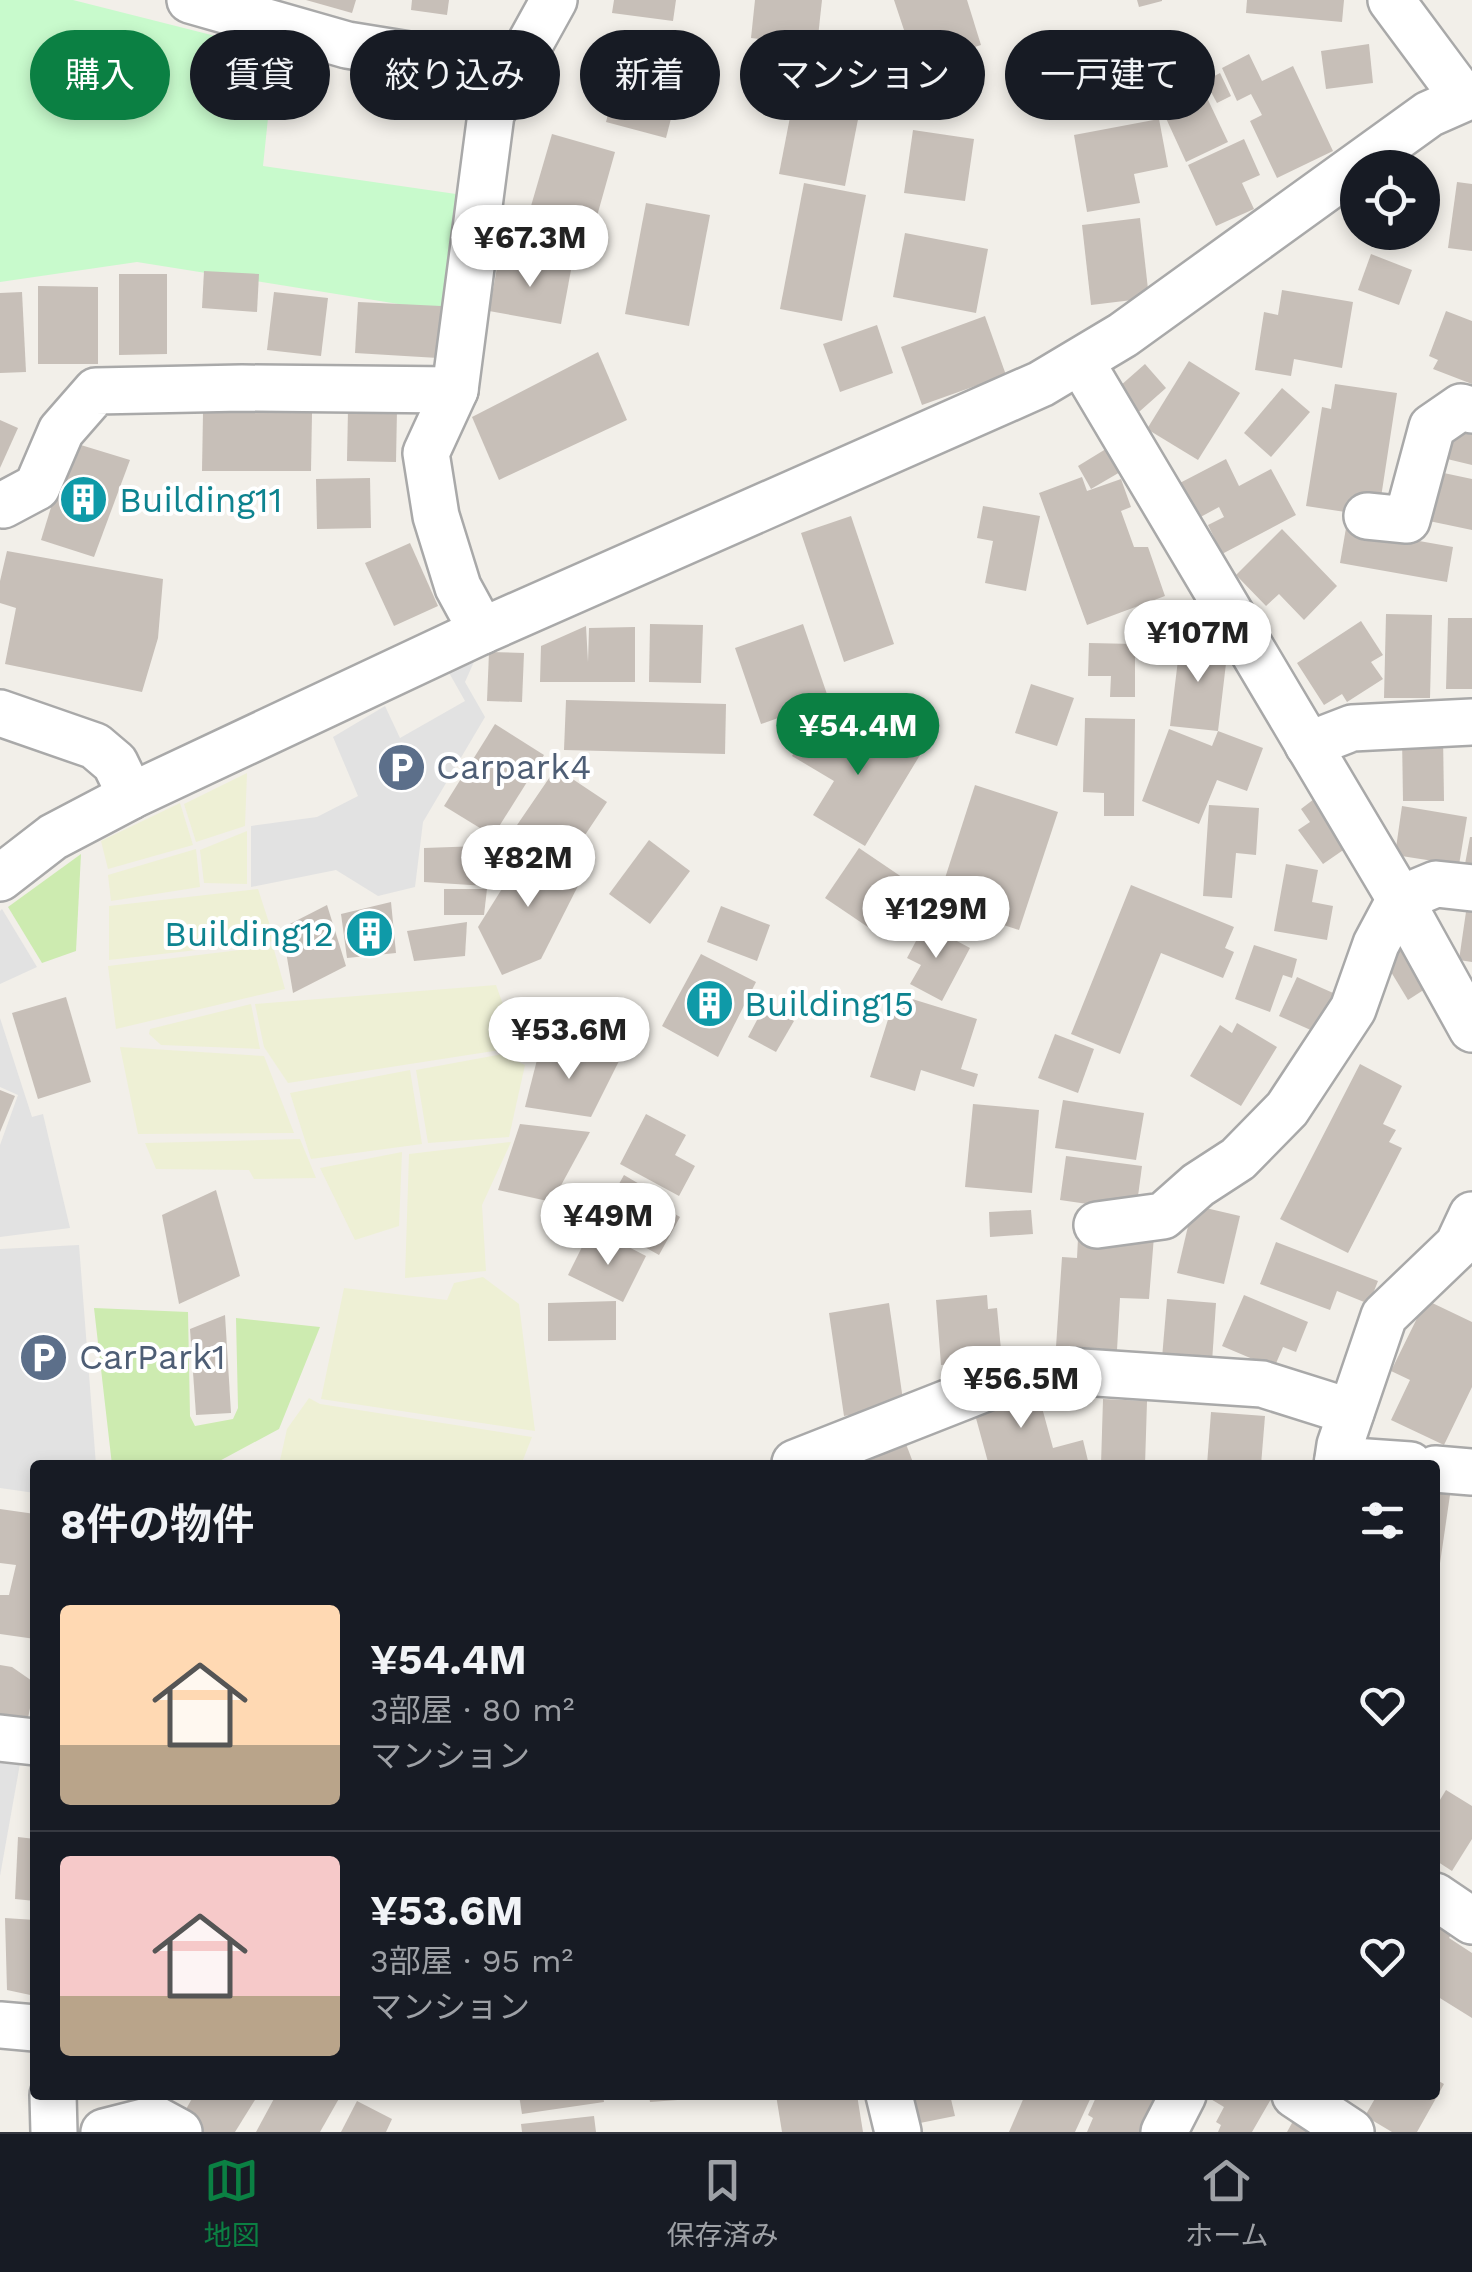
<!DOCTYPE html>
<html lang="ja">
<head>
<meta charset="utf-8">
<style>
  :root { --surface:#171b24; --page:#20242c; --text:#f1f3f6; --muted:#9ea1a6; --line:#363941; --accent:#0b8043 }
  body { margin:0; font-family:"Work Sans","Noto Sans JP",sans-serif; background:var(--page); color:var(--text); height:100vh; display:flex; flex-direction:column; font-size:38px; white-space:nowrap }
  * { box-sizing:border-box; margin:0 }
  p { font-size:32px; color:var(--muted) }
  .icon { flex:none; width:55px; height:55px; fill:none; stroke:currentColor; stroke-width:2; stroke-linecap:round; stroke-linejoin:round }
  .map { position:relative; flex:1; overflow:hidden }
  .side { position:absolute; left:30px; top:1460px; width:1410px; height:640px; display:flex; flex-direction:column; background:var(--surface); border-radius:10px; box-shadow:0 5px 15px #0003 }
  .side>* { flex:none }
  .top-card { position:absolute; left:30px; top:30px; width:1412px; height:90px; display:flex; gap:20px }
  .fabs { position:absolute; left:1340px; top:150px; display:grid; gap:20px }
  .fabs a { display:grid; place-items:center; width:100px; height:100px; border-radius:50%; background:var(--surface); box-shadow:0 5px 15px #0003; font-size:50px }
  .price { position:absolute; translate:-50% -85px; padding:0 22px; border-radius:35px; background:#fff; color:#222; font-size:32px; line-height:65px; filter:drop-shadow(0 2px 5px #0008) }
  .price::after { content:''; position:absolute; left:50%; top:60px; width:30px; height:22px; margin-left:-15px; background:inherit; clip-path:polygon(0 0,100% 0,50% 100%) }
  .price.on { background:var(--accent); color:#fff }
  ul { padding:0; list-style:none }
  li { display:flex; align-items:center; gap:30px; height:250px; padding:0 30px }
  li+li { border-top:2px solid var(--line) }
  li span { display:grid; place-items:center; flex:none; width:280px; height:200px; border-radius:10px; color:#555 }
  li>.icon { margin-inline-start:auto }
  span .icon { width:120px; height:120px; fill:#fffc; stroke-width:1 }
  li b { font-size:42px }
  h2 { display:flex; justify-content:space-between; align-items:center; height:120px; padding:0 30px; font-size:42px }
  .pill { padding:0 35px; border-radius:45px; background:var(--surface); box-shadow:0 5px 15px #0003; font-size:35px; line-height:90px }
  .pill.on { background:var(--accent); color:#fff }
  .tab-bar { display:flex; justify-content:space-around; align-items:center; height:140px; border-top:2px solid var(--line); background:var(--surface); font-size:28px; color:var(--muted) }
  .tab-bar a { display:grid; justify-items:center; gap:5px }
  .tab-bar .on { color:var(--accent) }
  .map>svg:first-child { display:block }
</style>
</head>
<body>
<div class="map">
<svg width="1472" height="2132" viewBox="0 0 1472 2132">
  <rect width="100%" height="100%" fill="#f2efe9"/>
  <!-- farmland -->
  <g fill="#eef0d5">
    <path d="M247 773 245 826 196 842 184 804Z"/>
    <path d="M180 803 193 845 108 869 101 841Z"/>
    <path d="M247 831V884L204 883 200 850Z"/>
    <path d="M196 849 200 887 111 901 108 875Z"/>
    <path d="M258 889 275 941 109 960V906Z"/>
    <path d="M273 946 285 989 116 1029 108 966Z"/>
    <path d="M496 985 511 1027 500 1050 288 1083 264 1047 255 1004Z"/>
    <path d="M251 1004 260 1049 161 1045 149 1034 150 1029Z"/>
    <path d="M120 1047 264 1056 294 1133 138 1134Z"/>
    <path d="M503 1054 525 1065 509 1137 428 1143 416 1070Z"/>
    <path d="M410 1070 422 1144 311 1159 290 1093Z"/>
    <path d="M300 1139 316 1178 254 1179 249 1170 156 1169 145 1143Z"/>
    <path d="M511 1142 482 1205 486 1271 405 1278 409 1154Z"/>
    <path d="M402 1152 399 1226 355 1240 320 1168Z"/>
    <path d="M483 1277 519 1304 535 1431 321 1399 344 1288 447 1300 454 1283Z"/>
    <path d="M309 1398 320 1404 532 1437 521 1465H279L287 1429Z"/>
  </g>
  <!-- grass -->
  <g fill="#cdebb0">
    <path d="M81 854 76 951 42 963 8 907Z"/>
    <path d="M94 1308 188 1312 190 1416 195 1426 233 1419 238 1408 236 1318 320 1327 279 1429 212 1465H112Z"/>
  </g>
  <!-- park -->
  <path fill="#c8facc" d="M0 0H73L275 51 263 166 456 194 442 311 137 262 0 282Z"/>
  <!-- parking -->
  <g fill="#e2e2e2">
    <path d="M477 655 465 682 485 717 423 822 415 887 378 896 336 870 251 887V826L317 817 358 796 333 737 385 706 400 738 465 701 448 671Z"/>
    <path d="M2 909 37 967 0 984V911Z"/>
    <path d="M0 1018 32 1117 43 1114 70 1228 0 1237V1145L18 1095 0 1087Z"/>
    <path d="M79 1245 96 1465H35V1493L0 1488V1249Z"/>
    <path d="M0 1753 21 1758 0 1876Z"/>
  </g>
  <!-- building -->
  <g fill="#c7bfb8">
    <path d="M306 0H356L352 13Z"/>
    <path d="M412 0H449L447 15 411 10Z"/>
    <path d="M614 0H676L673 21 612 13Z"/>
    <path d="M755 0H822L817 46 751 38Z"/>
    <path d="M894 0H967L981 45 916 66Z"/>
    <path d="M1137 0H1162V1L1139 7Z"/>
    <path d="M1247 0H1344L1342 22 1246 13Z"/>
    <path d="M630 30 690 45 666 138 606 122Z"/>
    <path d="M1369 44 1373 83 1326 89 1321 51Z"/>
    <path d="M1249 54 1262 81 1293 66 1333 151 1277 178 1250 121 1262 115 1251 94 1237 101 1222 68Z"/>
    <path d="M802 55 868 68 845 186 779 174Z"/>
    <path d="M1220 73 1231 96 1217 103 1205 81Z"/>
    <path d="M1200 83 1228 142 1186 162 1159 103Z"/>
    <path d="M1159 119 1168 167 1134 174 1140 203 1087 212 1074 135Z"/>
    <path d="M913 130 974 139 965 201 904 193Z"/>
    <path d="M552 134 615 152 588 248 524 230Z"/>
    <path d="M1244 139 1260 175 1242 183 1254 209 1216 226 1188 165Z"/>
    <path d="M1457 182 1472 184V251L1448 248Z"/>
    <path d="M804 183 866 195 842 321 780 309Z"/>
    <path d="M646 203 710 215 689 326 625 314Z"/>
    <path d="M1140 218 1149 298 1091 305 1082 225Z"/>
    <path d="M905 233 988 249 976 313 893 297Z"/>
    <path d="M1371 254 1412 270 1399 305 1358 290Z"/>
    <path d="M499 257 571 270 561 324 489 311Z"/>
    <path d="M204 271 259 274 257 312 202 308Z"/>
    <path d="M119 274H167V354L119 355Z"/>
    <path d="M38 286 98 287V364H38Z"/>
    <path d="M1282 290 1353 302 1342 368 1294 359 1291 376 1255 370 1264 312 1278 315Z"/>
    <path d="M22 292 26 372 0 373V293Z"/>
    <path d="M274 292 328 298 321 356 267 350Z"/>
    <path d="M358 302 441 306 438 358 355 353Z"/>
    <path d="M1446 311 1472 321V384L1433 369 1438 360 1429 356Z"/>
    <path d="M985 316 1006 375 922 405 901 347Z"/>
    <path d="M877 325 893 373 840 392 823 344Z"/>
    <path d="M598 352 627 420 499 480 472 417Z"/>
    <path d="M1189 361 1240 393 1198 460 1147 429Z"/>
    <path d="M1145 364 1166 388 1131 419 1120 386Z"/>
    <path d="M1335 384 1397 393 1378 517 1306 506 1322 407 1331 409Z"/>
    <path d="M1282 388 1310 412 1271 457 1244 433Z"/>
    <path d="M348 409H397L396 462 347 461Z"/>
    <path d="M203 413H312L311 471H202Z"/>
    <path d="M0 420 18 428 0 468Z"/>
    <path d="M1451 430 1472 435V465L1443 458Z"/>
    <path d="M71 442 130 460 94 557 41 540Z"/>
    <path d="M1114 444 1127 468 1091 489 1078 466Z"/>
    <path d="M1226 459 1239 486 1271 469 1296 515 1222 554 1208 525 1224 517 1219 507 1195 520 1176 485Z"/>
    <path d="M1439 472 1472 479V530L1429 521Z"/>
    <path d="M1082 477 1087 491 1121 479 1131 507 1121 511 1134 547H1148L1165 596 1087 625 1039 493Z"/>
    <path d="M370 478 371 528 317 529 316 479Z"/>
    <path d="M983 506 1040 516 1026 591 985 583 993 541 977 538Z"/>
    <path d="M851 516 894 644 844 662 801 533Z"/>
    <path d="M1346 528 1453 547 1447 582 1340 563Z"/>
    <path d="M1282 529 1337 586 1304 620 1279 594 1266 606 1236 575Z"/>
    <path d="M410 543 438 606 394 626 365 563Z"/>
    <path d="M7 551 163 579 158 638 142 692 5 664 16 608 0 603V581Z"/>
    <path d="M1386 614 1432 615 1430 698H1384Z"/>
    <path d="M1448 618H1472V689H1446Z"/>
    <path d="M1361 621 1383 655 1371 662 1383 679 1347 702 1342 694 1324 705 1297 663Z"/>
    <path d="M650 624 703 625 701 683 649 682Z"/>
    <path d="M803 624 829 700 761 724 735 648Z"/>
    <path d="M586 626 588 662 589 628 635 627V682H540L541 646Z"/>
    <path d="M1181 635 1216 638 1214 654 1227 655 1218 731 1170 726Z"/>
    <path d="M1089 643 1135 644V697H1110L1111 676H1088Z"/>
    <path d="M489 652 524 653 522 702 487 701Z"/>
    <path d="M1031 684 1074 698 1057 746 1015 733Z"/>
    <path d="M566 700 726 704 725 754 564 750Z"/>
    <path d="M1085 718 1135 719 1134 816H1104V793L1083 792Z"/>
    <path d="M863 720 920 755 865 846 813 815 834 781 792 756 803 737 813 743 820 732 846 748Z"/>
    <path d="M495 724 544 755 493 836 444 806Z"/>
    <path d="M1169 729 1212 746 1218 731 1263 748 1247 791 1217 780 1199 824 1142 801Z"/>
    <path d="M1443 735 1444 801H1403L1402 736Z"/>
    <path d="M556 768 607 802 575 850 566 844 558 858 515 828Z"/>
    <path d="M975 785 1058 812 1019 930 937 903Z"/>
    <path d="M1318 796 1352 844 1323 864 1298 830 1310 822 1301 809Z"/>
    <path d="M1209 805 1259 808 1256 855 1236 853 1232 898 1203 896Z"/>
    <path d="M1402 806 1467 817 1459 865 1395 855Z"/>
    <path d="M499 835 522 848 510 865 484 852Z"/>
    <path d="M1470 837H1472V865L1465 864Z"/>
    <path d="M649 840 690 871 650 924 609 894Z"/>
    <path d="M530 844 583 876 541 959 502 975 478 927Z"/>
    <path d="M480 846 486 886 424 882V848Z"/>
    <path d="M859 848 921 890 887 940 825 898Z"/>
    <path d="M493 862 510 865 498 886 485 878Z"/>
    <path d="M1286 864 1318 870 1312 902 1333 906 1327 940 1274 931Z"/>
    <path d="M1131 885 1234 927 1225 948 1234 952 1223 978 1161 953 1120 1054 1071 1034Z"/>
    <path d="M444 889H487L484 915H444Z"/>
    <path d="M1468 898 1472 899V962L1459 960Z"/>
    <path d="M391 902 396 953 347 958 341 914Z"/>
    <path d="M327 905 346 966 293 993 282 928Z"/>
    <path d="M721 906 770 925 757 961 707 942Z"/>
    <path d="M467 922 465 956 414 961 407 931Z"/>
    <path d="M925 924 970 948 942 1001 910 984 921 965 907 958Z"/>
    <path d="M1394 930 1436 982 1408 1000 1382 957Z"/>
    <path d="M1254 945 1297 959 1292 978 1283 975 1270 1012 1235 999Z"/>
    <path d="M701 954 756 982 718 1057 662 1026Z"/>
    <path d="M1297 977 1340 996 1322 1035 1279 1016Z"/>
    <path d="M896 994 977 1019 961 1069 978 1074 974 1087 921 1070 915 1091 870 1077Z"/>
    <path d="M66 997 91 1082 38 1099 12 1013Z"/>
    <path d="M765 1005 794 1021 776 1052 748 1037Z"/>
    <path d="M1237 1023 1277 1047 1241 1106 1190 1076 1220 1025 1232 1033Z"/>
    <path d="M1055 1034 1094 1049 1078 1093 1038 1078Z"/>
    <path d="M540 1048 620 1059 591 1117 525 1107Z"/>
    <path d="M1360 1064 1402 1086 1383 1124 1396 1130 1389 1142 1402 1148 1348 1253 1280 1219Z"/>
    <path d="M0 1090 15 1096 0 1132Z"/>
    <path d="M1063 1100 1144 1113 1136 1160 1055 1148Z"/>
    <path d="M973 1104 1039 1110 1032 1193 965 1187Z"/>
    <path d="M646 1114 686 1135 675 1155 695 1166 679 1196 620 1164Z"/>
    <path d="M520 1124 590 1132 552 1202 498 1190Z"/>
    <path d="M1066 1156 1142 1166 1136 1211 1060 1200Z"/>
    <path d="M624 1175 658 1195 654 1202 680 1217 659 1255 598 1221Z"/>
    <path d="M216 1190 240 1276 179 1304 162 1215Z"/>
    <path d="M1193 1205 1240 1216 1224 1284 1177 1273Z"/>
    <path d="M1031 1210 1033 1234 990 1237 989 1212Z"/>
    <path d="M1154 1236 1149 1299 1120 1298 1117 1350 1056 1347 1062 1257 1077 1258 1078 1238 1112 1240Z"/>
    <path d="M597 1238 616 1247 619 1242 646 1256 623 1302 568 1275 585 1241 593 1245Z"/>
    <path d="M1276 1242 1378 1281 1369 1304 1337 1291 1330 1310 1260 1284Z"/>
    <path d="M987 1295 988 1309 997 1308 1002 1360 941 1365 936 1300Z"/>
    <path d="M1244 1295 1308 1322 1296 1352 1283 1347 1274 1368 1222 1346Z"/>
    <path d="M1167 1299 1216 1303 1212 1362 1162 1358Z"/>
    <path d="M1426 1300 1472 1322V1387L1444 1445 1391 1420 1410 1380 1391 1371Z"/>
    <path d="M616 1301V1340L548 1341V1303Z"/>
    <path d="M889 1303 904 1407 844 1416 829 1313Z"/>
    <path d="M225 1315 231 1413 196 1415 190 1329Z"/>
    <path d="M1035 1382 1053 1448 1083 1440 1089 1465H980L988 1462 971 1400Z"/>
    <path d="M1103 1399 1147 1401 1145 1465H1101Z"/>
    <path d="M1211 1412 1265 1416 1261 1465H1207Z"/>
    <path d="M906 1444 914 1465H868L866 1459Z"/>
    <path d="M1435 1493 1450 1495 1439 1570 1435 1569Z"/>
    <path d="M0 1509 35 1514V1639L0 1634V1595H9L16 1565 0 1563Z"/>
    <path d="M0 1665 12 1667 35 1683 27 1723 0 1716Z"/>
    <path d="M1446 1790 1472 1806V1839L1452 1871 1435 1860V1808Z"/>
    <path d="M18 1837 35 1839V1901L15 1899Z"/>
    <path d="M5 1918 35 1920V1996L7 1990Z"/>
    <path d="M1435 1921 1456 1926 1449 1938 1472 1953V2018L1435 1995Z"/>
    <path d="M1435 2079 1444 2084 1417 2132H1392L1365 2116 1377 2095H1435Z"/>
    <path d="M194 2095H258L235 2132H199L180 2120Z"/>
    <path d="M276 2095H341L320 2132H256Z"/>
    <path d="M519 2095H603L604 2102 522 2114Z"/>
    <path d="M649 2095H705V2098L650 2102Z"/>
    <path d="M776 2095H857L863 2132H782Z"/>
    <path d="M909 2095H950L955 2116 915 2124Z"/>
    <path d="M1025 2095H1092L1075 2132H1009Z"/>
    <path d="M1097 2095H1151L1159 2098 1143 2132H1087L1093 2118 1088 2115Z"/>
    <path d="M1211 2095 1232 2098 1234 2095H1263L1271 2099 1252 2132H1218L1221 2125 1216 2122 1224 2107 1209 2098Z"/>
    <path d="M357 2101 392 2119 386 2132H341Z"/>
    <path d="M1297 2114 1328 2132H1287Z"/>
    <path d="M594 2116 596 2132H522L521 2124Z"/>
  </g>
  <g fill="none" stroke-linecap="round" stroke-linejoin="round">
    <defs>
      <g id="minor">
        <path d="M190 0 347 45 514 72"/>
        <path d="M1391 0 1463 97"/>
        <path d="M1081 362 1400 899 1472 1029"/>
        <path d="M3 505 37 487 61 431 96 391 242 388 455 390"/>
        <path d="M1367 516 1407 520 1432 427 1461 407 1472 410"/>
        <path d="M482 631 458 587 436 516 426 453 455 390 491 114 554 0"/>
        <path d="M0 713 95 746 115 763 131 796"/>
        <path d="M1308 745 1352 728 1472 722"/>
        <path d="M0 878 53 837 131 796 482 631 1041 384 1123 335 1429 114 1472 95"/>
        <path d="M1097 1225 1163 1216 1198 1185 1238 1159 1287 1109 1353 1009 1376 944 1400 899 1436 884 1472 888"/>
        <path d="M1338 1460 1410 1465"/>
        <path d="M795 1463 1006 1380 1067 1371 1262 1384 1351 1412"/>
        <path d="M1337 1465 1340 1445 1384 1316 1458 1245 1472 1215"/>
        <path d="M1435 1469 1472 1472"/>
        <path d="M0 1738 35 1742"/>
        <path d="M1435 1896 1472 1921"/>
        <path d="M0 2025 35 2028"/>
        <path d="M53 2095 54 2132"/>
        <path d="M889 2095 898 2132"/>
        <path d="M1295 2095 1351 2132"/>
        <path d="M104 2132 155 2119 179 2132"/>
        <path d="M1164 2132 1183 2095"/>
      </g>
    </defs>
    <!-- minor casing -->
    <use href="#minor" stroke="#a9a9a9" stroke-width="50"/>
    <!-- minor -->
    <use href="#minor" stroke="#fff" stroke-width="45"/>
  </g>
  <!-- icons -->
  <defs>
    <symbol id="building-disc" viewBox="-11 -11 22 22"><circle r="9.5" fill="#0f9aa8" stroke="#fff"/><path d="M-4-6H4V6H1V3H-1V6H-4ZM-2.5-4.3h1.7v1.8h-1.7ZM.8-4.3h1.7v1.8H.8ZM-2.5-1h1.7V.8h-1.7ZM.8-1h1.7V.8H.8Z" fill="#fff"/></symbol>
    <symbol id="parking-disc" viewBox="-11 -11 22 22"><circle r="9.5" fill="#5c6f8a" stroke="#fff"/><path d="M-3.5-5.5H1a3.5 3.5 0 0 1 0 7H-1V5.5H-3.5ZM-1-3.4V-.6H.8a1.4 1.4 0 0 0 0-2.8Z" fill="#fff"/></symbol>
  </defs>
  <g fill-rule="evenodd">
    <use href="#building-disc" x="56" y="472" width="55" height="55"/>
    <use href="#parking-disc" x="374" y="740" width="55" height="55"/>
    <use href="#building-disc" x="342" y="906" width="55" height="55"/>
    <use href="#building-disc" x="682" y="976" width="55" height="55"/>
    <use href="#parking-disc" x="16" y="1330" width="55" height="55"/>
  </g>
  <g text-anchor="middle" dominant-baseline="central" stroke-width="8" stroke-linejoin="round" paint-order="stroke">
    <!-- culture labels -->
    <g font-size="35" fill="#0d838f" stroke="#fff" text-anchor="start">
      <text x="119" y="500">Building11</text>
      <text x="334" y="934" text-anchor="end">Building12</text>
      <text x="744" y="1004">Building15</text>
    </g>
    <!-- service labels -->
    <g font-size="35" fill="#4e5e75" stroke="#fff" text-anchor="start">
      <text x="436" y="767">Carpark4</text>
      <text x="79" y="1357">CarPark1</text>
    </g>
  </g>
</svg>
<div class="fabs">
<a><svg class="icon" aria-label="locate" viewBox="0 0 24 24"><circle cx="12" cy="12" r="6"/><path d="M12 2v4M12 18v4M2 12h4M18 12h4"/></svg></a>
</div>
<b class="price" style="left:530px;top:290px">¥67.3M</b>
<b class="price" style="left:1198px;top:685px">¥107M</b>
<b class="price on" style="left:858px;top:778px">¥54.4M</b>
<b class="price" style="left:528px;top:910px">¥82M</b>
<b class="price" style="left:936px;top:961px">¥129M</b>
<b class="price" style="left:569px;top:1082px">¥53.6M</b>
<b class="price" style="left:608px;top:1268px">¥49M</b>
<b class="price" style="left:1021px;top:1431px">¥56.5M</b>
<div class="top-card">
<a class="pill on">購入</a>
<a class="pill">賃貸</a>
<a class="pill">絞り込み</a>
<a class="pill">新着</a>
<a class="pill">マンション</a>
<a class="pill">一戸建て</a>
</div>
<section class="side">
<h2>8件の物件<svg class="icon" aria-label="filters" viewBox="0 0 24 24"><path d="M4 7h16M4 17h16"/><circle cx="9" cy="7" r="2"/><circle cx="15" cy="17" r="2"/></svg></h2>
<ul>
<li><span style="background:linear-gradient(#ffd9b3 70%,#b9a48a 0)"><svg class="icon" aria-label="home" viewBox="0 0 24 24"><path d="M3 11l9-7 9 7M6 9v11h12V9"/></svg></span><div><b>¥54.4M</b><p>3部屋 · 80 m²</p><p>マンション</p></div><svg class="icon" aria-label="heart" viewBox="0 0 24 24"><path d="M12 20l-8-8c-3-5 5-10 8-4 3-6 11-1 8 4z"/></svg></li>
<li><span style="background:linear-gradient(#f6c9c9 70%,#b9a48a 0)"><svg class="icon" aria-label="home" viewBox="0 0 24 24"><path d="M3 11l9-7 9 7M6 9v11h12V9"/></svg></span><div><b>¥53.6M</b><p>3部屋 · 95 m²</p><p>マンション</p></div><svg class="icon" aria-label="heart" viewBox="0 0 24 24"><path d="M12 20l-8-8c-3-5 5-10 8-4 3-6 11-1 8 4z"/></svg></li>
</ul>
</section>
</div>
<nav class="tab-bar">
<a class="on"><svg class="icon" aria-label="map" viewBox="0 0 24 24"><path d="M3 6l6-2 6 2 6-2v14l-6 2-6-2-6 2zM9 4v14M15 6v14"/></svg>地図</a>
<a><svg class="icon" aria-label="saved" viewBox="0 0 24 24"><path d="M7 4h10v16l-5-4-5 4z"/></svg>保存済み</a>
<a><svg class="icon" aria-label="home" viewBox="0 0 24 24"><path d="M3 11l9-7 9 7M6 9v11h12V9"/></svg>ホーム</a>
</nav>
</body>
</html>
